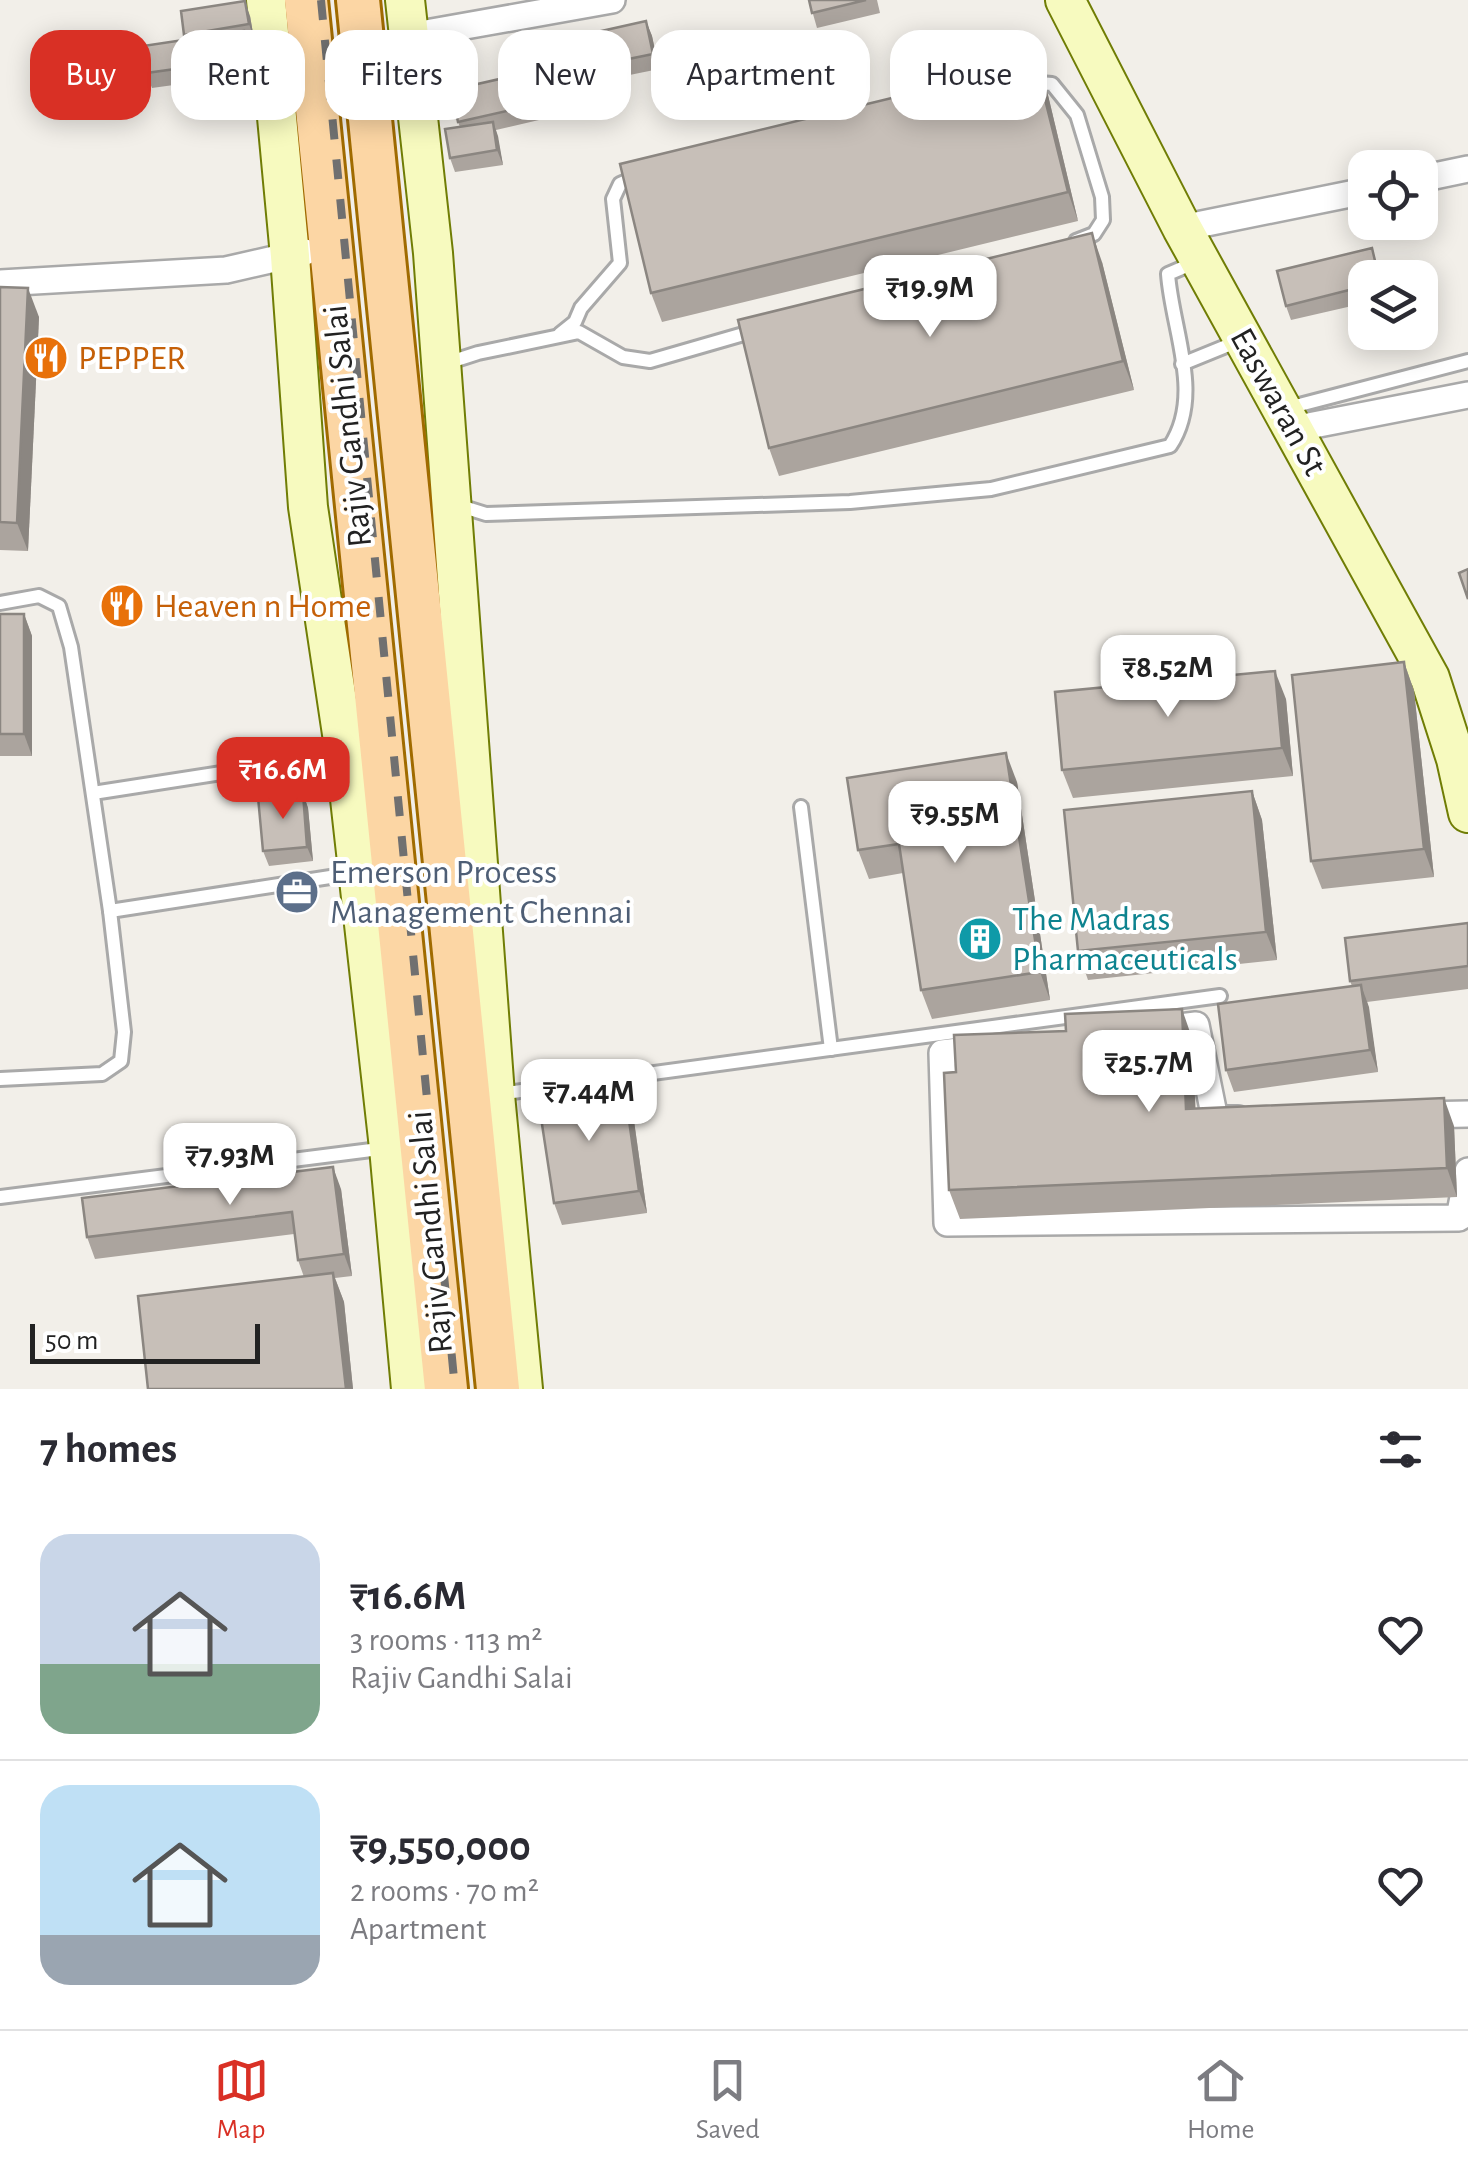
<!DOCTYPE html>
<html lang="en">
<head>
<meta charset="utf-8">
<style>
  :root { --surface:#fff; --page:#f7f7f7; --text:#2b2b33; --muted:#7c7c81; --line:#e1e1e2; --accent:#d93025 }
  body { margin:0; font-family:"Alegreya Sans",sans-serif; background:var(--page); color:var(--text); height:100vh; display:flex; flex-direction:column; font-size:38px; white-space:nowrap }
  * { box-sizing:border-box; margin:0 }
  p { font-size:32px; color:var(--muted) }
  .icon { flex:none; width:55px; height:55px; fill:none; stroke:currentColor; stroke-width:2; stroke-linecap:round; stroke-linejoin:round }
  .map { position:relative; height:1389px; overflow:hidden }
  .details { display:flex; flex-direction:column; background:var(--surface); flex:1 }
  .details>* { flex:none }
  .top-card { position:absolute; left:30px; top:30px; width:1410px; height:90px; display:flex; gap:20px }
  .fabs { position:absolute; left:1348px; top:150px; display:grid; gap:20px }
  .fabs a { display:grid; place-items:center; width:90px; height:90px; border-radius:20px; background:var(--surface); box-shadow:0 5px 25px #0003; font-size:50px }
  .scale { position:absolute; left:30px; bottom:25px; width:230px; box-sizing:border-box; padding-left:10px; border:5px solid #222; border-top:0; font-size:28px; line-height:35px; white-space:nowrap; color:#222; -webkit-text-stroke:8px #fff; paint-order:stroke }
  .price { position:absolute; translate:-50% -85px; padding:0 22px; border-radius:20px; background:#fff; color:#222; font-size:32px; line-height:65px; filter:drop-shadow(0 2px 5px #0008) }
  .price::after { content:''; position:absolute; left:50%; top:60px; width:30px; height:22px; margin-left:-15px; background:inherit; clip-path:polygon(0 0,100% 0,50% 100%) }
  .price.selected { background:var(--accent); color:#fff }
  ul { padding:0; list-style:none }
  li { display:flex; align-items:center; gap:30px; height:250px; padding:0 40px }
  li+li { border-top:2px solid var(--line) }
  li span { display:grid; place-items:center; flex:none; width:280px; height:200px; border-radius:30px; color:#555 }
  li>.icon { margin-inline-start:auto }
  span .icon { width:120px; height:120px; fill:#fffc; stroke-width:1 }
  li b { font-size:42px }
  h2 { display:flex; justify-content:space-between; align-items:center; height:120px; padding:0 40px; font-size:42px }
  .tag { padding:0 35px; border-radius:30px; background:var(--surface); box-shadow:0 5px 25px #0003; font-size:35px; line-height:90px }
  .tag.selected { background:var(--accent); color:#fff }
  .tab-bar { display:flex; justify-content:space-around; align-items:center; height:140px; border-top:2px solid var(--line); background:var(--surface); font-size:28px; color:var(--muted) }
  .tab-bar a { display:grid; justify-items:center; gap:5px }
  .tab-bar .selected { color:var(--accent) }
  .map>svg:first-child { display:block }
</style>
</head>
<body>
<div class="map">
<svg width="1468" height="1389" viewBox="0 0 1468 1389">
  <rect width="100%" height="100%" fill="#f2efe9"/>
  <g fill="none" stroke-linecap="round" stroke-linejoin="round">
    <defs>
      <g id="lane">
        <path d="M1027 82 1052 84 1077 115 1102 197 1103 220 1094 234 1076 241"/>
        <path d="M560 334 575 322 581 308 620 263 613 199 620 184 638 176"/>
        <path d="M444 364 478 353 579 332 623 357 650 361 754 331"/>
        <path d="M1182 364 1241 340"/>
        <path d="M1284 409 1468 361"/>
        <path d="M454 504 486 514 850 502 991 489 1170 446C1204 395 1172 330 1168 274L1196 262"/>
        <path d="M0 603 39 596 59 606 71 647 110 911 124 1032 121 1061 102 1074 0 1079"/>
        <path d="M93 793 343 754"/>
        <path d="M801 807 831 1049"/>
        <path d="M110 911 356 873"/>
        <path d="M499 1094 1220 996"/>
        <path d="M0 1197 387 1148"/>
      </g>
      <g id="street">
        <path d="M409 36 612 0"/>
        <path d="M1420 179 1468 169"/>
        <path d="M1182 228 1365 191"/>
        <path d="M0 283 226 270 305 252"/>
        <path d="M1293 429 1468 395"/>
        <path d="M1155 1030 1196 1025 1215 1119H1238"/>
        <path d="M986 1048 942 1053 947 1223 1459 1218 1468 1171"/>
        <path d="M1418 1115 1468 1114"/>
      </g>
      <g id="secondary">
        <path d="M266 0 290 256 308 507 345 754 389 1148 411 1389"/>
        <path d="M405 0 433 253 495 1095 523 1389"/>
        <path d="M1065 0 1182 228 1430 678 1456 759 1468 813"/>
      </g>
      <g id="primary">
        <path d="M306 0 446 1389"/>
        <path d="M358 0 498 1389"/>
      </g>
    </defs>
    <!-- lane casing -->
    <use href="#lane" stroke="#a9a9a9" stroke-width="18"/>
    <!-- street casing -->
    <use href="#street" stroke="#a9a9a9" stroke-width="30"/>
    <!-- secondary casing -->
    <use href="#secondary" stroke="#707d05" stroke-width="42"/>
    <!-- primary casing -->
    <use href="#primary" stroke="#a06b00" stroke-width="48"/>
    <!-- lane -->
    <use href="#lane" stroke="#fff" stroke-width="12"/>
    <!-- street -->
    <use href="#street" stroke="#fff" stroke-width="25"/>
    <!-- secondary -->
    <use href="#secondary" stroke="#f7fabf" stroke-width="38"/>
    <!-- primary -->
    <use href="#primary" stroke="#fcd6a4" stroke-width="42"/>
    <!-- rail -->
    <path stroke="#707070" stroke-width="8" stroke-dasharray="20 20" stroke-linecap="butt" d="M321 0 455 1389"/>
  </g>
  <!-- wall -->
  <g fill="#aba49e">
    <path d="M809 0H877L880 13 817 28Z"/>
    <path d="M250 16 254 39 247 40 253 74 152 88 146 73 186 39 184 35Z"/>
    <path d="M646 21 652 36 659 69 610 79 604 64Z"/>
    <path d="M1036 63 1047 91 1078 221 662 322 651 293Z"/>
    <path d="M531 88 539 120 496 130 503 165 455 172 450 158 460 127 458 122Z"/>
    <path d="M1372 248 1381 278H1365V303L1291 320 1286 306Z"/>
    <path d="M1102 262 1134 390 779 476 769 448Z"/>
    <path d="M0 287 39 317 28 551 0 550Z"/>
    <path d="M0 614H24L32 636V756H0Z"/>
    <path d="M1404 662 1414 691 1434 877 1322 889 1311 861Z"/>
    <path d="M1286 699 1293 776 1073 798 1062 770Z"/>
    <path d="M1017 782 1050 1000 932 1019 921 990 903 873 869 879 858 850Z"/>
    <path d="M1252 791 1262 820 1277 960 1088 980 1078 951Z"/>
    <path d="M303 793 308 808 313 861 269 866 263 851Z"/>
    <path d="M1468 923V989L1367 1002 1378 1072 1234 1092 1226 1070 1352 986 1350 981Z"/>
    <path d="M1192 1038 1195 1109 1454 1126 1457 1197 960 1219 949 1190Z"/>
    <path d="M632 1107 647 1213 562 1225 554 1203Z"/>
    <path d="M341 1189 352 1276 335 1278 344 1302 353 1389H148L304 1277 298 1260 294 1234 95 1259 87 1237Z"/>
  </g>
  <!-- shaded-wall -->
  <g fill="#8b8681">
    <path d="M245 1 250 16 254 39 249 24Z"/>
    <path d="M646 21 652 36 659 69 653 54Z"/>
    <path d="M244 31 249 46 253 74 248 59Z"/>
    <path d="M1036 63 1047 91 1078 221 1068 192Z"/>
    <path d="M526 73 531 88 539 120 533 105Z"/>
    <path d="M493 122 498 136 503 165 497 150Z"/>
    <path d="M1092 233 1102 262 1134 390 1123 361Z"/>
    <path d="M28 288 39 317 28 551 17 523Z"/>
    <path d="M24 614 32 636V756L24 734Z"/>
    <path d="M1404 662 1414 691 1434 877 1424 849Z"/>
    <path d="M1275 671 1286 699 1293 776 1282 748Z"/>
    <path d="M1006 753 1017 782 1050 1000 1040 972Z"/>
    <path d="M1252 791 1262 820 1277 960 1266 932Z"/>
    <path d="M303 793 308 808 313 861 307 847Z"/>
    <path d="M1361 985 1369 1007 1378 1072 1370 1050Z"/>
    <path d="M1182 1009 1192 1038 1197 1138 1186 1109Z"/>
    <path d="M624 1085 632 1107 647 1213 639 1191Z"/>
    <path d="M1444 1098 1454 1126 1457 1197 1447 1168Z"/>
    <path d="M333 1167 341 1189 352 1276 344 1254Z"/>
    <path d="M333 1273 344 1302 353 1389H346Z"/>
  </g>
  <!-- building -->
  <g fill="#c7bfb8" stroke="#8b8681" stroke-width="2.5">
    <path d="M809 0H866L812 13Z"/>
    <path d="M245 1 249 24 184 35 181 11Z"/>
    <path d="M646 21 653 54 604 64 597 32Z"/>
    <path d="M244 31 248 59 146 73 143 46Z"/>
    <path d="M1036 63 1068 192 651 293 620 164Z"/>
    <path d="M526 73 533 105 458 122 451 90Z"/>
    <path d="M493 122 497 150 450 158 445 129Z"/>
    <path d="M1092 233 1123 361 769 448 738 320Z"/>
    <path d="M1372 248 1379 278H1365V286L1286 306 1277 271Z"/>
    <path d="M0 287 28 288 17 523 0 522Z"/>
    <path d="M1468 569V599L1459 573Z"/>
    <rect x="0" y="614" width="24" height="120"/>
    <path d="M1404 662 1424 849 1311 861 1292 675Z"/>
    <path d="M1275 671 1282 748 1062 770 1055 692Z"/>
    <path d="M1006 753 1040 972 921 990 899 844 858 850 847 778Z"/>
    <path d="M1252 791 1266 932 1078 951 1064 810Z"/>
    <path d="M303 793 307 847 263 851 258 797Z"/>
    <path d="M1468 923V966L1350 981 1345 938Z"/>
    <path d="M1361 985 1370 1050 1226 1070 1218 1004Z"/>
    <path d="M1182 1009 1186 1109 1444 1098 1447 1168 949 1190 944 1073 956 1072 954 1035 1066 1031 1065 1014Z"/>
    <path d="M624 1085 639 1191 554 1203 538 1098Z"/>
    <path d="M333 1167 344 1254 298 1260 292 1212 87 1237 82 1198Z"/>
    <path d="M333 1273 346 1389H148L138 1296Z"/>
  </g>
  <!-- icons -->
  <defs>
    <symbol id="restaurant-disc" viewBox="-11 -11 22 22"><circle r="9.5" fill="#e8710a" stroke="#fff"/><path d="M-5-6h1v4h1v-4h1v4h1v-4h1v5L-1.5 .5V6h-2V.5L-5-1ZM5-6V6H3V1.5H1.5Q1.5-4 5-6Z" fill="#fff"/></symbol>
    <symbol id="office-disc" viewBox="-11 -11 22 22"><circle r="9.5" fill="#5c6f8a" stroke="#fff"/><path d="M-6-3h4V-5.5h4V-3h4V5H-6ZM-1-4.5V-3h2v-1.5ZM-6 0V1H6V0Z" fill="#fff"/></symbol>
    <symbol id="building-disc" viewBox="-11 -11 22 22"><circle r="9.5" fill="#0f9aa8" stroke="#fff"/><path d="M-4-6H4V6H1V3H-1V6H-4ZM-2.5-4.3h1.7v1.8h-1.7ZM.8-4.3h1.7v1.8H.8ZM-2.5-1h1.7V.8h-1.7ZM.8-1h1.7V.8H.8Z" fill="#fff"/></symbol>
  </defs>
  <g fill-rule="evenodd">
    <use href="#restaurant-disc" x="21" y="333" width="50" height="50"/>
    <use href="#restaurant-disc" x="97" y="581" width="50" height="50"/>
    <use href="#office-disc" x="272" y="867" width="50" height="50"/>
    <use href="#building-disc" x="955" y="914" width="50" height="50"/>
  </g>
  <g text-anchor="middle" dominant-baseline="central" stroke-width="8" stroke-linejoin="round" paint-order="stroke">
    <!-- food labels -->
    <g font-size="35" fill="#c56008" stroke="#fff" text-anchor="start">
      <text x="78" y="358">PEPPER</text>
      <text x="154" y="606">Heaven n Home</text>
    </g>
    <!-- street labels -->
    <g font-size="35" fill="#222" stroke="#fff">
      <text transform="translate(1278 402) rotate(61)">Easwaran St</text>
      <text transform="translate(348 426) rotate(-96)">Rajiv Gandhi Salai</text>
      <text transform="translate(431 1232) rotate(-95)">Rajiv Gandhi Salai</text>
    </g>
    <!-- service labels -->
    <g font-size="35" fill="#4e5e75" stroke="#fff" text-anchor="start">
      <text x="330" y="872">Emerson Process<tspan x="330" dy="40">Management Chennai</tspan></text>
    </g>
    <!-- culture labels -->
    <g font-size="35" fill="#0d838f" stroke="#fff" text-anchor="start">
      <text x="1012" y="919">The Madras<tspan x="1012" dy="40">Pharmaceuticals</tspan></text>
    </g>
  </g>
</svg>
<div class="fabs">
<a><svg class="icon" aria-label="locate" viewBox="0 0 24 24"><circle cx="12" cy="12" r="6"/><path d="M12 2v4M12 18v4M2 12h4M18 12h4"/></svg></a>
<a><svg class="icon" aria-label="layers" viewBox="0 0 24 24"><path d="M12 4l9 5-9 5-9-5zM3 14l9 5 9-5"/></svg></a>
</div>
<div class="scale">50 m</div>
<b class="price" style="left:930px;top:340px">₹19.9M</b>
<b class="price" style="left:1168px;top:720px">₹8.52M</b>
<b class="price selected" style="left:283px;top:822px">₹16.6M</b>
<b class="price" style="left:955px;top:866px">₹9.55M</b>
<b class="price" style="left:1149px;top:1115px">₹25.7M</b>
<b class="price" style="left:589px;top:1144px">₹7.44M</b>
<b class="price" style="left:230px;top:1208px">₹7.93M</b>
<div class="top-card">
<a class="tag selected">Buy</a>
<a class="tag">Rent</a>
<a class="tag">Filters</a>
<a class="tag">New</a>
<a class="tag">Apartment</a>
<a class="tag">House</a>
</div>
</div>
<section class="details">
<h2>7 homes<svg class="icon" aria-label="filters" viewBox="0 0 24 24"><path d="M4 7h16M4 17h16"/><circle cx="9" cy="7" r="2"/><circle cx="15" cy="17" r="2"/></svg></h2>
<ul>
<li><span style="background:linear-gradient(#c9d6e8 65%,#7fa58c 0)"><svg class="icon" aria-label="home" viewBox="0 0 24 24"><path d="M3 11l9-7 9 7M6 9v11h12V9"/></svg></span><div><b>₹16.6M</b><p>3 rooms · 113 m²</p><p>Rajiv Gandhi Salai</p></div><svg class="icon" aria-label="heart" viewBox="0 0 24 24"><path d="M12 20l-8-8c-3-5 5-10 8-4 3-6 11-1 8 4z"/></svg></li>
<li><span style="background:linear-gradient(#bfe0f5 75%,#9aa5b1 0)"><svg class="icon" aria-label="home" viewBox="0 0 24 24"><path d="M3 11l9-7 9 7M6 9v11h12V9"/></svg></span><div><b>₹9,550,000</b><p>2 rooms · 70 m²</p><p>Apartment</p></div><svg class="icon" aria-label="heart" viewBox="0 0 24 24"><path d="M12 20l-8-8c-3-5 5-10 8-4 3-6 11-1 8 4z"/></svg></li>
</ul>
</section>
<nav class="tab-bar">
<a class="selected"><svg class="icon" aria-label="map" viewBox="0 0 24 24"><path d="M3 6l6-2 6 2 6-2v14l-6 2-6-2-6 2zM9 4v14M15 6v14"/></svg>Map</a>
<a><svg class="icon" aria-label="saved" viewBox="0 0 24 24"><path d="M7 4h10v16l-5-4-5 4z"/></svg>Saved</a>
<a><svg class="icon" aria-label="home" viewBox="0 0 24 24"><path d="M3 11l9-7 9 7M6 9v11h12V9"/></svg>Home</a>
</nav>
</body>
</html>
